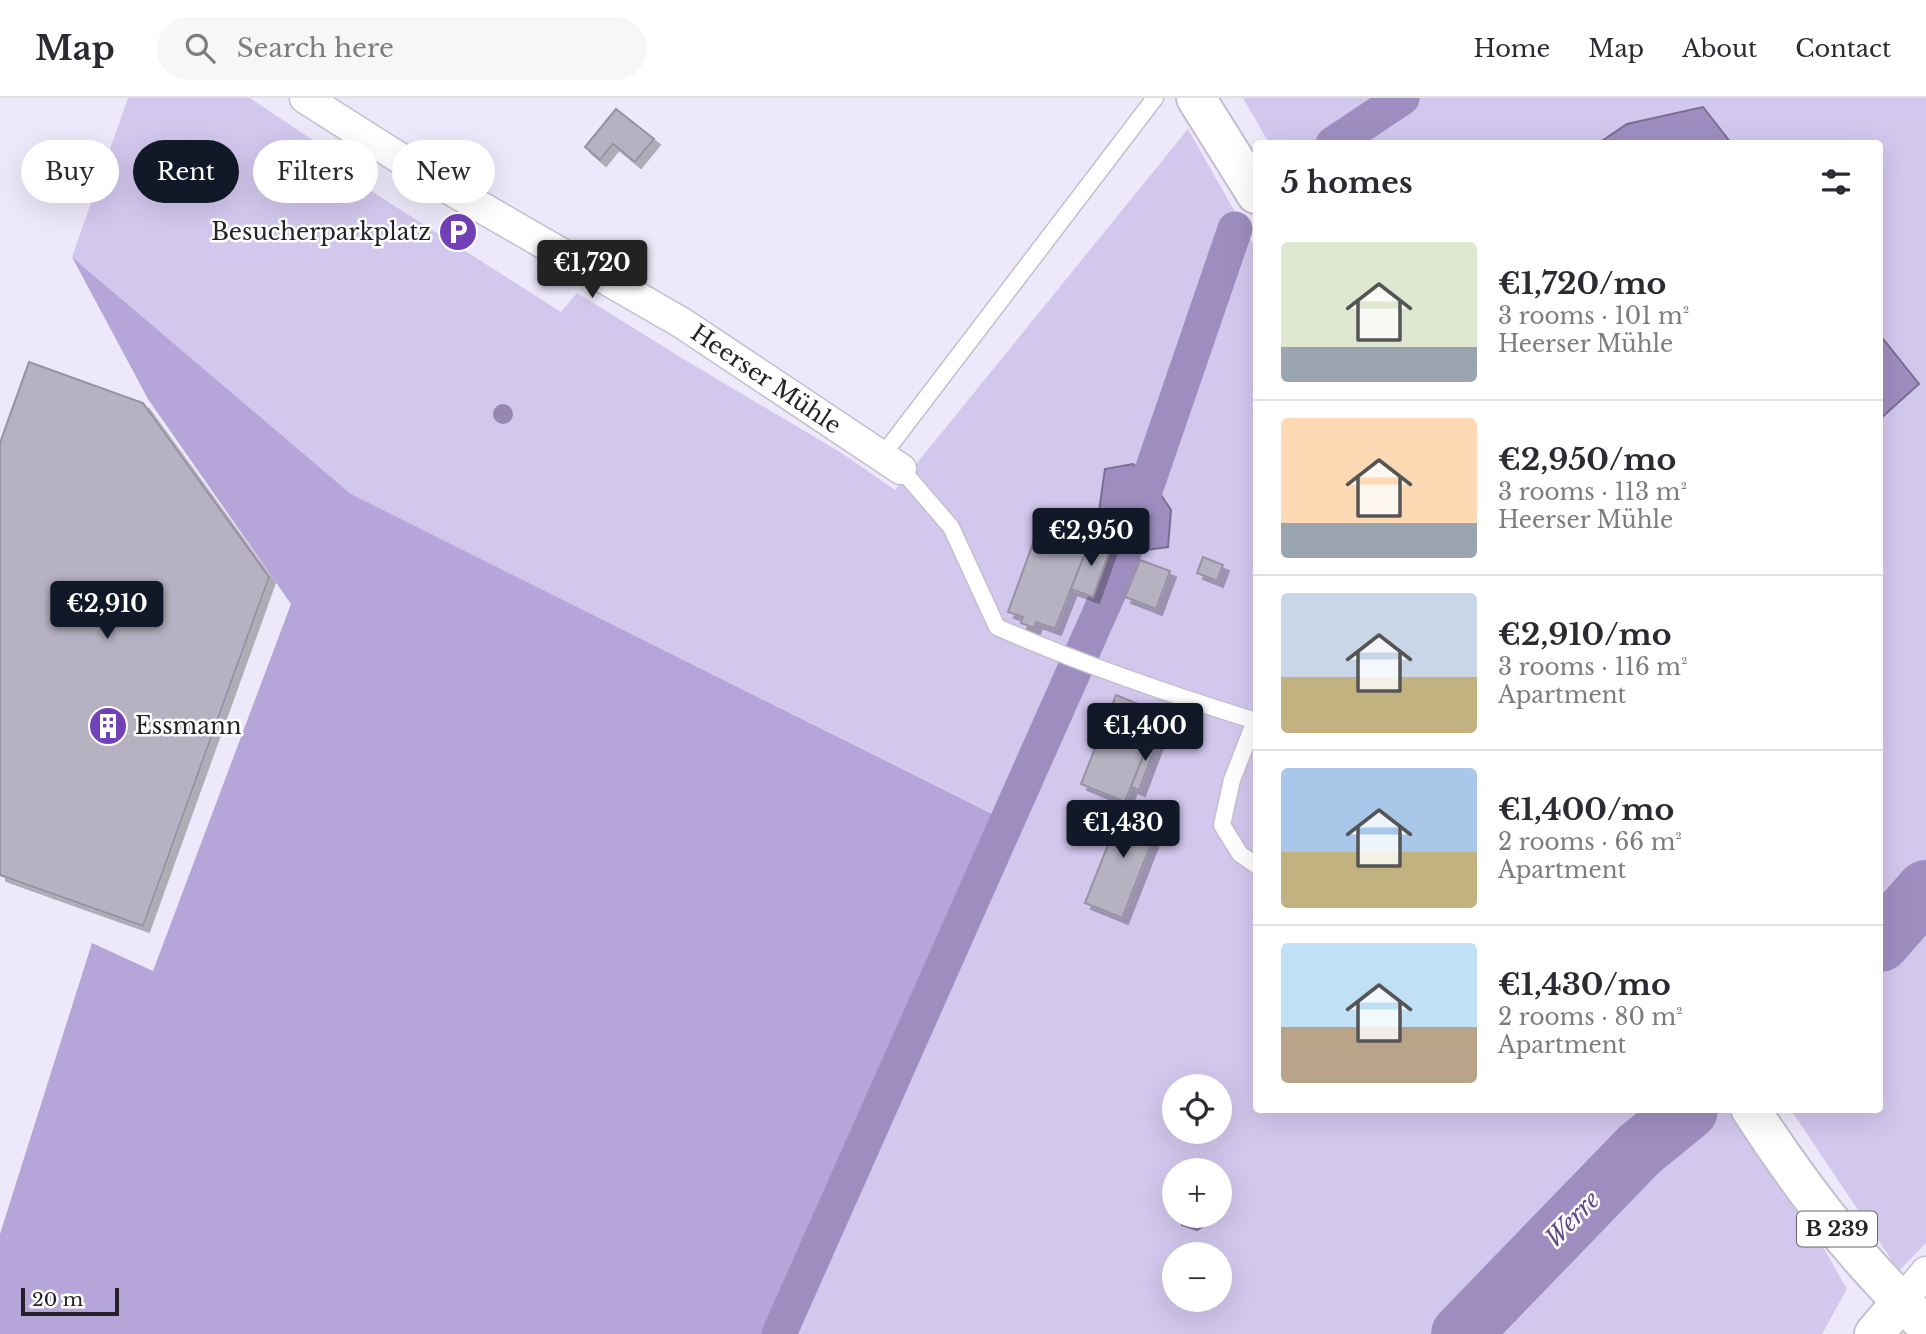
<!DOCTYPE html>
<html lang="en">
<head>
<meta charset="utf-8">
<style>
  :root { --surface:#fff; --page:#f7f7f7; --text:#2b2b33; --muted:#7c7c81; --line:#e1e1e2; --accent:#111827 }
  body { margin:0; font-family:"Libre Baskerville",serif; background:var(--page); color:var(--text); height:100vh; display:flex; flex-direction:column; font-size:26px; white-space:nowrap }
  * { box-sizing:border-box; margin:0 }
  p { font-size:23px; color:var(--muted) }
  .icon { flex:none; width:38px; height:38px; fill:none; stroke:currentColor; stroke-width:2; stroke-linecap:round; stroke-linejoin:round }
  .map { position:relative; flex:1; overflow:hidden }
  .drawer { position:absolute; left:1253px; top:42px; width:630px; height:973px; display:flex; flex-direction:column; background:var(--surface); border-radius:7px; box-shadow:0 7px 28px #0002 }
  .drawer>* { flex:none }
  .top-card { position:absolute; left:21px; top:42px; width:665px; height:63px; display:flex; gap:14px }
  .buttons { position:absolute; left:1162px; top:976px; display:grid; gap:14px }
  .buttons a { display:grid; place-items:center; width:70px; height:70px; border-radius:50%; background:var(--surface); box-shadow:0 7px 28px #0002; font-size:35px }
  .scale { position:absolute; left:21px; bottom:18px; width:98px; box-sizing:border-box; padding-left:7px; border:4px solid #252329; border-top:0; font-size:19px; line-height:24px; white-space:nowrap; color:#252329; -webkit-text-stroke:5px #fff; paint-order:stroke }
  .price { position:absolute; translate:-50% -60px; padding:0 16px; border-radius:7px; background:var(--accent); color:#fff; font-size:23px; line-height:46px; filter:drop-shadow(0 2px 4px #0008) }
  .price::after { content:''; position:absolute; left:50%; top:42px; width:21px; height:16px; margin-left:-10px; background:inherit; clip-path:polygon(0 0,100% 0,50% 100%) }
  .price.on { background:#222; color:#fff }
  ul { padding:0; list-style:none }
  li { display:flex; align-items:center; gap:21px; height:175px; padding:0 28px }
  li+li { border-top:2px solid var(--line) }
  li span { display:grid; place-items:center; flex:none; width:196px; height:140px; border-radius:7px; color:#555 }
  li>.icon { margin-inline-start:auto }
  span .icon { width:84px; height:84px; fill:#fffc; stroke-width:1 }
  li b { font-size:30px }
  h2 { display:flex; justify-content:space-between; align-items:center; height:84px; padding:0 28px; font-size:30px }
  .pill { padding:0 24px; border-radius:32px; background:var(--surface); box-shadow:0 7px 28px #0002; font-size:24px; line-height:63px }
  .pill.on { background:var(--accent); color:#fff }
  header { display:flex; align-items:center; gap:42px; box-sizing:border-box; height:98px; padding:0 35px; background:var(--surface); border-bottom:2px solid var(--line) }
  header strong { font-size:33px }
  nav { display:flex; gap:38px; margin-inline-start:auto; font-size:24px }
  .search { width:490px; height:63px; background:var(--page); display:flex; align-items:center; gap:18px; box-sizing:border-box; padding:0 24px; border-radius:38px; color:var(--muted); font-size:26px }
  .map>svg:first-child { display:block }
</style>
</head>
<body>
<header>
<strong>Map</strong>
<div class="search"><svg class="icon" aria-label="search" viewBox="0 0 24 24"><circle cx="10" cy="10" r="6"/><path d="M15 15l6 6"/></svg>Search here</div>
<nav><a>Home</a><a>Map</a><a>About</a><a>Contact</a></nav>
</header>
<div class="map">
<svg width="1926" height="1236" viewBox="0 0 1926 1236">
  <defs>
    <filter id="shadow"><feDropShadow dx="6" dy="6" stdDeviation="0" flood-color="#0004"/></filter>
  </defs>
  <rect width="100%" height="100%" fill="#eee9fa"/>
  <!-- green -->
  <g fill="#d2c7ed" fill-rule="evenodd">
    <path d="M128 0H250L350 67 346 77 561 214 577 195 690 265 840 354 895 392 1188 31 1256 151V1012H1745L1847 1191 1822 1236H797L1004 722 351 396 72 159ZM1174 989H1220V1034H1174ZM1174 1073H1220V1118H1174ZM1174 1157H1220V1202H1174Z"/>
    <path d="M1243 0H1926V1145L1899 1173 1791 1012H1880V46L1269 45Z"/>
  </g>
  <!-- forest -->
  <path fill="#b5a5d9" d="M72 159 351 396 1004 722 797 1236H0V1136L92 845 153 873 291 506 148 301Z"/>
  <!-- water -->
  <g fill="#9e8ec0" stroke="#7a6e93" stroke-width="2">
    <path d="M1703 9 1731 45H1599L1627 26Z"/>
    <path d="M1880 237 1919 286 1880 321Z"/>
    <path d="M1133 366 1149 379 1171 412 1168 449 1138 453 1121 498 1100 490 1119 442 1097 427 1105 371Z"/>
    <path d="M1181 1118H1214L1211 1124 1197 1132 1182 1127Z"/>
  </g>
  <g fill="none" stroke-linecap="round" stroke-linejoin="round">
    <!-- canal -->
    <g stroke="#9e8ec0" stroke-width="35">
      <path d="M1333 46 1402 0"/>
      <path d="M779 1236 1114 483 1235 131"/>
    </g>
    <!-- river -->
    <g stroke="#9e8ec0" stroke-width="60">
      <path d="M1880 844 1926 792"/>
      <path d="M1461 1236 1639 1052 1688 1012"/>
    </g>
  </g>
  <!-- building -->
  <g fill="#b6b2c2" stroke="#9792a2" stroke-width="2" filter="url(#shadow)">
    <path d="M616 11 654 41 635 64 613 46 600 62 585 49Z"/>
    <path d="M29 264 143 305 269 479 143 828 0 777V345Z"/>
    <path d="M1041 423 1091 440 1055 531 1036 524 1034 530 1021 525 1023 519 1008 514Z"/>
    <path d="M1091 441 1111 449 1093 499 1071 491Z"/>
    <path d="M1203 459 1223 467 1217 483 1197 475Z"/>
    <path d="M1140 462 1170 473 1156 511 1125 499Z"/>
    <path d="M1116 597 1160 615 1125 704 1081 686Z"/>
    <path d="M1152 636 1159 639 1139 692 1131 689Z"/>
    <path d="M1125 704 1162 718 1122 820 1085 805Z"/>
  </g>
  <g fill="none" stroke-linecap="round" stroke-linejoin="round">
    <defs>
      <g id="lane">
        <path d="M882 358 1155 0"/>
        <path d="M901 371 951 429 997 529C1081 566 1169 596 1256 623"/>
        <path d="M1255 623 1232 682 1222 727 1240 756 1256 767"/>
      </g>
      <g id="street">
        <path d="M305 0 439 85 682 225 901 371"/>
        <path d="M1901 1204 1926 1174"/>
      </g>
      <path id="secondary" d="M1874 1236 1901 1204"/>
      <g id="primary">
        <path d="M1196 0 1256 96"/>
        <path d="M1751 1012C1801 1089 1858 1165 1926 1227"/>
      </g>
    </defs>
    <!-- lane casing -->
    <use href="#lane" stroke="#c4bfd0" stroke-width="19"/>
    <!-- street casing -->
    <use href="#street" stroke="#c4bfd0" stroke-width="33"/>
    <!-- secondary casing -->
    <use href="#secondary" stroke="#c4bfd0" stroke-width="42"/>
    <!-- primary casing -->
    <use href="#primary" stroke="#c4bfd0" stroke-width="42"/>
    <!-- lane -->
    <use href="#lane" stroke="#fff" stroke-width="16"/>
    <!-- street -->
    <use href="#street" stroke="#fff" stroke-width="30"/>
    <!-- secondary -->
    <use href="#secondary" stroke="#fff" stroke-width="38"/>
    <!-- primary -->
    <use href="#primary" stroke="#fff" stroke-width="38"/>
  </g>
  <!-- trees -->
  <circle fill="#9687b1" cx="503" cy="316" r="10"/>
  <!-- icons -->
  <defs>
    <symbol id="parking-disc" viewBox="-11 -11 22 22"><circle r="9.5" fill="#7240b7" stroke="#fff"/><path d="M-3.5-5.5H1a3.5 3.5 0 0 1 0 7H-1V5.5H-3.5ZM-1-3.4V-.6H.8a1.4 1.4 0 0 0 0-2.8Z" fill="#fff"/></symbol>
    <symbol id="building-disc" viewBox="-11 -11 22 22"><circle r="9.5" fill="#7240b7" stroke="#fff"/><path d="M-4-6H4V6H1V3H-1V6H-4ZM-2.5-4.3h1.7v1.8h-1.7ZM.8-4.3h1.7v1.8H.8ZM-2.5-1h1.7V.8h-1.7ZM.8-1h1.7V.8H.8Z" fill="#fff"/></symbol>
  </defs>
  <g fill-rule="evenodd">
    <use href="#parking-disc" x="436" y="112" width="44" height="44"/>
    <use href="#building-disc" x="86" y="606" width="44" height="44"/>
  </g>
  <g text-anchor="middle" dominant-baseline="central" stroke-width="5" stroke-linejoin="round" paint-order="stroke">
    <!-- shield labels -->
    <rect fill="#fff" stroke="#666569" stroke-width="2" x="1797" y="1113.5" width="80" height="35" rx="5"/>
    <g font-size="21" font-weight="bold" fill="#252329">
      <text x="1837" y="1131">B 239</text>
    </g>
    <!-- poi labels -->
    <g font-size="23" fill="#252329" stroke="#fff" text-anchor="end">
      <text x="431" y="134">Besucherparkplatz</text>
      <text x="135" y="628" text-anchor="start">Essmann</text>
    </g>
    <!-- street labels -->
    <g font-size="23" fill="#252329" stroke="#fff">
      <text transform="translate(766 281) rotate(34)">Heerser Mühle</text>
    </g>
    <!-- water labels -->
    <g font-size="24" font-style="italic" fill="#5f4788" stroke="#fff">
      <text transform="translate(1572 1121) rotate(-46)">Werre</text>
    </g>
  </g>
</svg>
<div class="buttons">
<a><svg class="icon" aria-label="locate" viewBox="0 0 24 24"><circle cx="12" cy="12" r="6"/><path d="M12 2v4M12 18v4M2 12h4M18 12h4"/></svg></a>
<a>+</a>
<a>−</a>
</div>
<div class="scale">20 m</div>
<b class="price on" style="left:592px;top:202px">€1,720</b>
<b class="price" style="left:1091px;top:470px">€2,950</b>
<b class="price" style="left:107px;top:543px">€2,910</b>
<b class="price" style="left:1145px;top:665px">€1,400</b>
<b class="price" style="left:1123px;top:762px">€1,430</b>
<div class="top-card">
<a class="pill">Buy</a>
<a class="pill on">Rent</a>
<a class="pill">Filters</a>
<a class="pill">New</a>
</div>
<section class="drawer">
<h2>5 homes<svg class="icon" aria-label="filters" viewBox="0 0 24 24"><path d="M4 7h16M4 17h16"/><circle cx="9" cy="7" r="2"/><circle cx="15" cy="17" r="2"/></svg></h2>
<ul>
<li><span style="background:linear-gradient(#dfe7d0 75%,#9aa5b1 0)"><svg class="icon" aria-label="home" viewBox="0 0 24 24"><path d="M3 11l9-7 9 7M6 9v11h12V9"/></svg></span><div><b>€1,720/mo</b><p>3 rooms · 101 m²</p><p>Heerser Mühle</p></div></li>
<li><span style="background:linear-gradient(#ffd9b3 75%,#9aa5b1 0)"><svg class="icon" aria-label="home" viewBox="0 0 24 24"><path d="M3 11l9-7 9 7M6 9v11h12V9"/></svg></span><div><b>€2,950/mo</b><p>3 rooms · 113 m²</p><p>Heerser Mühle</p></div></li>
<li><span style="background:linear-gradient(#c9d6e8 60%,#c2b280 0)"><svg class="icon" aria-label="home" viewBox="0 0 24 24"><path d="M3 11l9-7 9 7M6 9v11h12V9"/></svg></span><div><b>€2,910/mo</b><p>3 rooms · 116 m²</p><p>Apartment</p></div></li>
<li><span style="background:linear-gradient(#a9c7e8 60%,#c2b280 0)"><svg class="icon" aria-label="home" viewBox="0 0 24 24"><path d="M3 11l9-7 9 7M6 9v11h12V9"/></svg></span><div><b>€1,400/mo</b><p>2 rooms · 66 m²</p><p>Apartment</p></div></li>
<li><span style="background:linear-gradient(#bfe0f5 60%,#b9a48a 0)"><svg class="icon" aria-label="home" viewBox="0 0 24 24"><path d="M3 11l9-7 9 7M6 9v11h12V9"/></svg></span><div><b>€1,430/mo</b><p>2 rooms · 80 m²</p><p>Apartment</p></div></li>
</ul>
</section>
</div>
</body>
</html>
